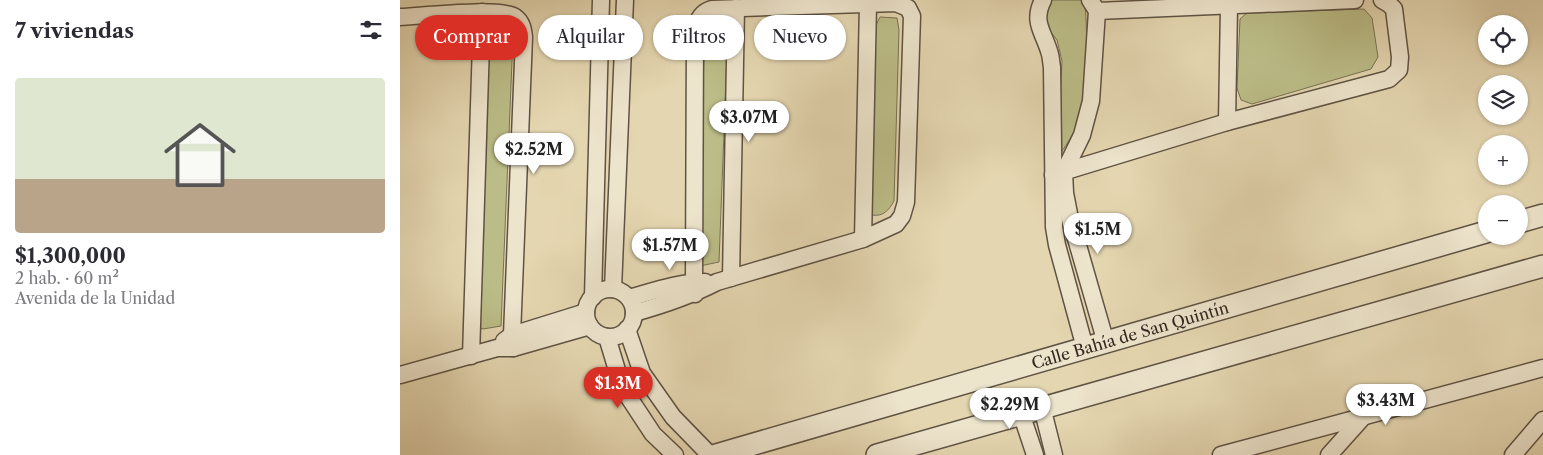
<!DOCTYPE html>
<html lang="es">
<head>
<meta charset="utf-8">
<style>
  :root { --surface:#fff; --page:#f2f2f3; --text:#2b2b33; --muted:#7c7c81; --line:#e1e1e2; --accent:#d93025 }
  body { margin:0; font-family:"Libre Caslon Text",serif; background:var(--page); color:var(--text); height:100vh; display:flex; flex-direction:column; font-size:19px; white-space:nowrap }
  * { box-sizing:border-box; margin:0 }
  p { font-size:16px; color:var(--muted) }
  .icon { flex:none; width:28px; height:28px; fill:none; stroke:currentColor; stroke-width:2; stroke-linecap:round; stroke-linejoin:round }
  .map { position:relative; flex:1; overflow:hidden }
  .sheet { display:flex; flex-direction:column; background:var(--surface); width:400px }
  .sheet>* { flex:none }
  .hud { position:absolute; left:15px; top:15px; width:475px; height:45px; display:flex; gap:10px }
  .buttons { position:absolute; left:1078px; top:15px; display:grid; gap:10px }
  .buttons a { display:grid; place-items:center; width:50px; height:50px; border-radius:50%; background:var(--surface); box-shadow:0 1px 4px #0004; font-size:25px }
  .price { position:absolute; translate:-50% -42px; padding:0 11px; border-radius:18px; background:#fff; color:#222; font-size:16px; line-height:32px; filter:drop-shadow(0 1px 2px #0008) }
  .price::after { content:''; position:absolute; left:50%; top:30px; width:15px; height:11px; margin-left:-8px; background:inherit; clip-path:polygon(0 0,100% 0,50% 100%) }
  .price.current { background:var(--accent); color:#fff }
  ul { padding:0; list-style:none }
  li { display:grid; align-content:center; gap:10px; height:265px; padding:0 15px }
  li+li { border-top:1px solid var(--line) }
  li span { display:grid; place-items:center; height:155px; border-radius:5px; color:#555 }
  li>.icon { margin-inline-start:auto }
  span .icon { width:90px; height:90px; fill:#fffc; stroke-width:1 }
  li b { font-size:21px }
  h2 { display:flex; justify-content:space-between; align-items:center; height:60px; padding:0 15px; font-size:21px }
  .tag { padding:0 18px; border-radius:22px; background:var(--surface); box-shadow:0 1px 4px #0004; font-size:18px; line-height:45px }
  .tag.current { background:var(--accent); color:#fff }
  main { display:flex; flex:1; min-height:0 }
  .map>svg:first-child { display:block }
</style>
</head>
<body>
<main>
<section class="sheet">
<h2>7 viviendas<svg class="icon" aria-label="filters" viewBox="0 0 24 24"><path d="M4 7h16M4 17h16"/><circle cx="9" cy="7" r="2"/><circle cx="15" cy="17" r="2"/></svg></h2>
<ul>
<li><span style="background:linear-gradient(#dfe7d0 65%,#b9a48a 0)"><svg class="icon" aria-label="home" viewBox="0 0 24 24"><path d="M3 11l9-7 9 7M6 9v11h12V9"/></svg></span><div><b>$1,300,000</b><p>2 hab. · 60 m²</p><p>Avenida de la Unidad</p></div></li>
</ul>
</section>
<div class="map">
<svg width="1143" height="455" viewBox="0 0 1143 455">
  <rect width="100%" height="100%" fill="#e4d6b0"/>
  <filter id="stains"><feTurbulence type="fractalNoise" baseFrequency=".004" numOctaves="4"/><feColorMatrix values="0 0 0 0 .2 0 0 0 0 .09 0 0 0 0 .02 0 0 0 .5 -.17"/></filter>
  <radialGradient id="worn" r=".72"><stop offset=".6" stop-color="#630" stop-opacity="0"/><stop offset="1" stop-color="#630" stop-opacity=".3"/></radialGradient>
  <!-- green -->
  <g fill="#bbbc87" stroke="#777254">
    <path d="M648 0H681L685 3C688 36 687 90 678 122 675 133 667 143 661 153L658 146 662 61 657 40 646 26 645 10Z"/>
    <path d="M964 9 972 18 978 57 971 69 852 104 841 100 837 88 840 19 847 13Z"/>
    <path d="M480 17 497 18 499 30 494 201C489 210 483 217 472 215L470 202 476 25Z"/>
    <path d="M311 21H323L328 28 319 262 300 266 297 263 305 27Z"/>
    <path d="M92 29 109 30 113 37 101 326 83 329 78 327 88 37Z"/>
  </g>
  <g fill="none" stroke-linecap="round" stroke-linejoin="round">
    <defs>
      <g id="minor">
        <path d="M643 0C632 22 643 31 649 51 651 56 651 62 652 67L654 227 657 245 685 348"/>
        <path d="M690 0 697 11 691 101 682 135 664 172 665 193 671 224 677 242 706 343"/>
        <path d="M697 11 955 0"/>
        <path d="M0 17C22 16 100 7 115 17 122 22 123 29 124 37L112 335 113 348"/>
        <path d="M827 122 829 6"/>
        <path d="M653 175 827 122 989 79 999 70 1000 57 994 9 989 4 982 0"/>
        <path d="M463 239 468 4"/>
        <path d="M331 278 336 8"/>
        <path d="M213 289 225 0"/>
        <circle cx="210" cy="313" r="24"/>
        <path d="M193 297 201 0"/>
        <path d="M229 298C254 291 279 282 305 282"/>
        <path d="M234 313C263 305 290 296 317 282L463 239 496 224 502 216 506 202 512 16 508 8 496 3 312 9C301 12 297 21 295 31L294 282 295 294"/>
        <path d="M227 329 242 373 273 417 310 455"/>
        <path d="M207 337 222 387 253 434 275 455"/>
        <path d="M104 341 112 335 186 312"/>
        <path d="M71 356 82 12"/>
        <path d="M0 375 97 348H113L190 326"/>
        <path d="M642 407 654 455"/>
        <path d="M621 413 635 455"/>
        <path d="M821 455 1143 368"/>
        <path d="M929 455 964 416"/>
        <path d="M1113 455 1143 420"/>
      </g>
      <g id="tertiary">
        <path d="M1119 222 1143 215"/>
        <path id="s1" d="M316 455 1086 232"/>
        <path d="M477 455 1143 266"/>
      </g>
    </defs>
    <!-- minor casing -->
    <use href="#minor" stroke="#5f5344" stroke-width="19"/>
    <!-- tertiary casing -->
    <use href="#tertiary" stroke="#5f5344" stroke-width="24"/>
    <!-- minor -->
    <use href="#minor" stroke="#ede4cc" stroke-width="16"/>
    <!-- tertiary -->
    <use href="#tertiary" stroke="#ede4cc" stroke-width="21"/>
  </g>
  <g text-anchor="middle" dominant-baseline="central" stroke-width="5" stroke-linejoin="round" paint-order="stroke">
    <!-- street labels -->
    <g font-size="16" fill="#332720" stroke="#ede4cc">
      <text stroke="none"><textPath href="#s1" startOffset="431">Calle Bahía de San Quintín</textPath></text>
    </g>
  </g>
  <rect width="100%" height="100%" filter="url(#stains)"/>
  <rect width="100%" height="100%" fill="url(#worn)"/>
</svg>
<div class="buttons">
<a><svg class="icon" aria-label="locate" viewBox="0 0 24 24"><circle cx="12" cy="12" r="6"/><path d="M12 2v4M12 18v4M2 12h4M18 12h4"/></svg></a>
<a><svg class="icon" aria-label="layers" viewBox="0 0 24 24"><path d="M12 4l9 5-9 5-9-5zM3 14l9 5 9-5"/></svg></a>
<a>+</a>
<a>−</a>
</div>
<b class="price" style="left:349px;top:143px">$3.07M</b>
<b class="price" style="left:134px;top:175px">$2.52M</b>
<b class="price" style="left:698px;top:255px">$1.5M</b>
<b class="price" style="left:270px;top:271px">$1.57M</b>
<b class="price current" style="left:218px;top:409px">$1.3M</b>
<b class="price" style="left:986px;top:426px">$3.43M</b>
<b class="price" style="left:610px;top:430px">$2.29M</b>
<div class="hud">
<a class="tag current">Comprar</a>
<a class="tag">Alquilar</a>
<a class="tag">Filtros</a>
<a class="tag">Nuevo</a>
</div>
</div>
</main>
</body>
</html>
